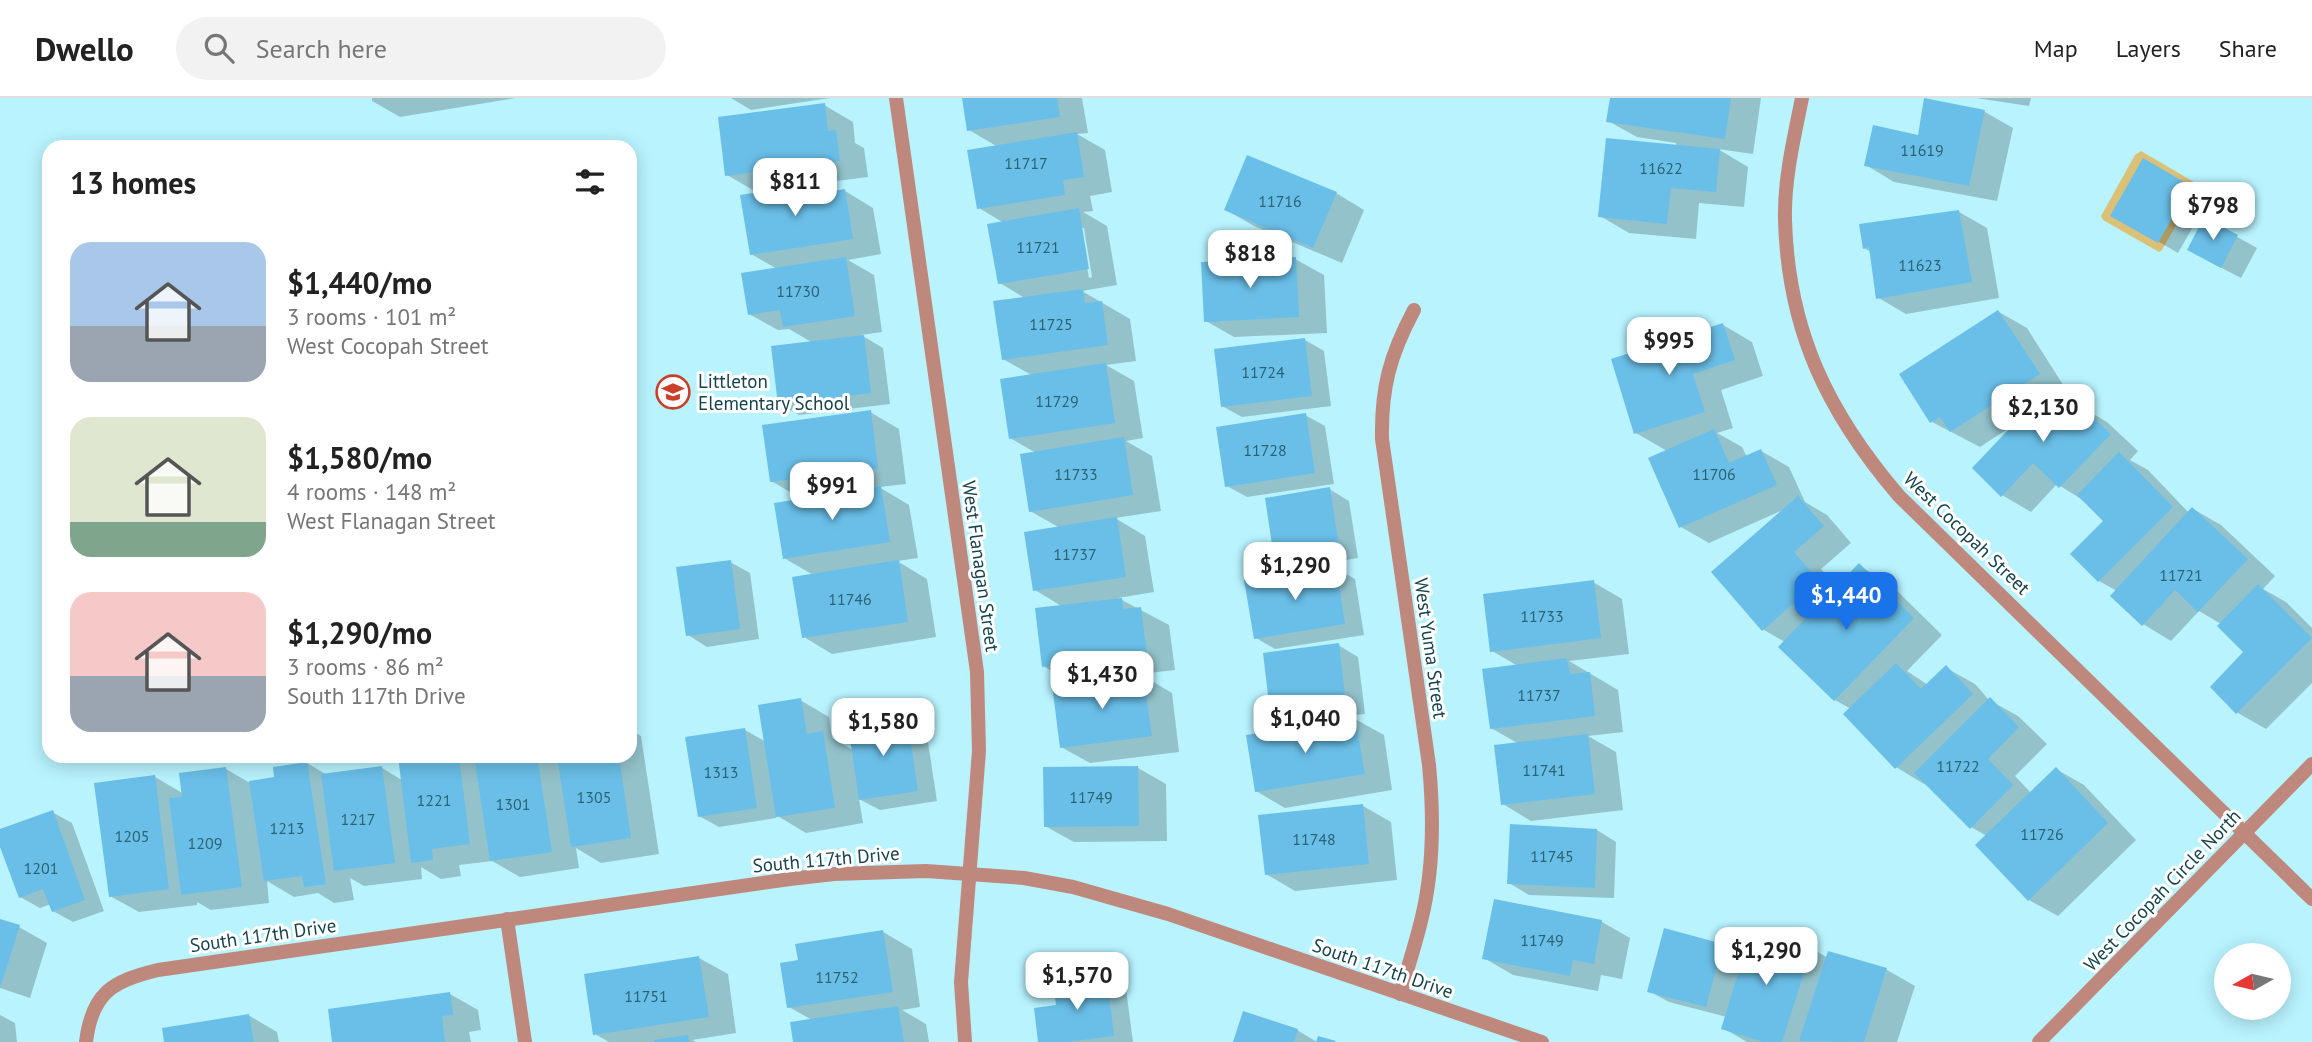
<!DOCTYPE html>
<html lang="en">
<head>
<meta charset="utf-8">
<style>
  :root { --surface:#fff; --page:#f2f2f2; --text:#222; --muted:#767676; --line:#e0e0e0; --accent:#1a73e8 }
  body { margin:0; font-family:"PT Sans",sans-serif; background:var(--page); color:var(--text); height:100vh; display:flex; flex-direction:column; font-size:26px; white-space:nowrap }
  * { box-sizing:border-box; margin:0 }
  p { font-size:23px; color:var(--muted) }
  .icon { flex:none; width:38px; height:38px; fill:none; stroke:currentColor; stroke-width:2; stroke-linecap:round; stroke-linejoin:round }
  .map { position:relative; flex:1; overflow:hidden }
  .details { position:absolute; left:42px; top:42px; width:595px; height:623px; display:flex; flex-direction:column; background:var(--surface); border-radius:21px; box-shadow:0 4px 18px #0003 }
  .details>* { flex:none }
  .needle { width:46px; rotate:262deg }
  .fabs { position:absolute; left:2214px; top:845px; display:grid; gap:14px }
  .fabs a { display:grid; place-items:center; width:77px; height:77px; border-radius:50%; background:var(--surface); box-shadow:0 4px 18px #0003; font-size:35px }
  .price { position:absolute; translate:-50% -60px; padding:0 16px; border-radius:14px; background:#fff; color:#222; font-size:23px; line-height:46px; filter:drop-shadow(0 2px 4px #0008) }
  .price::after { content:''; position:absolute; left:50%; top:42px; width:21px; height:16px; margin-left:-10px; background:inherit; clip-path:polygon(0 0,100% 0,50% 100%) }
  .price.active { background:var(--accent); color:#fff }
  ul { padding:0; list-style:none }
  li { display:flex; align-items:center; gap:21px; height:175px; padding:0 28px }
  li span { display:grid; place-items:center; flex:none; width:196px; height:140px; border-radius:21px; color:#555 }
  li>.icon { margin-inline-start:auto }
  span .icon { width:84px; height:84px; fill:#fffc; stroke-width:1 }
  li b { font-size:30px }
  h2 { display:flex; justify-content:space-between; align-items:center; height:84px; padding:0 28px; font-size:30px }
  header { display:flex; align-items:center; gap:42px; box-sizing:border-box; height:98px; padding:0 35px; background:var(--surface); border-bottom:2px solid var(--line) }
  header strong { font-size:33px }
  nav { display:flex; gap:38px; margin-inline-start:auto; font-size:24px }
  .search { width:490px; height:63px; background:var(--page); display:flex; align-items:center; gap:18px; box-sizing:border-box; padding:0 24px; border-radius:38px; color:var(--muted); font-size:26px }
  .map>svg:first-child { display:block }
</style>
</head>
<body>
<header>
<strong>Dwello</strong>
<div class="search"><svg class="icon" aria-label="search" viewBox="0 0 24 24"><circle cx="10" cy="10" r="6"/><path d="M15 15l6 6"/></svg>Search here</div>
<nav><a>Map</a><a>Layers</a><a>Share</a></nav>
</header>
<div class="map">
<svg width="2312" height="944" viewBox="0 0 2312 944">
  <rect width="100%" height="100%" fill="#b8f3fe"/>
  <!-- green -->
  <path fill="#dbc177" d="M2141 53 2199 87 2162 152 2159 154 2103 122 2101 118 2135 57Z"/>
  <!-- shadow -->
  <g fill="#0003" fill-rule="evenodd">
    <path d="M372 0H516L400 19 372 3Z"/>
    <path d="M731 0H830L751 12Z"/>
    <path d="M964 0H1082L1088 35 1077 36 1105 52 1112 94 1090 98 1093 113 1083 114 1107 128 1117 187 1082 193 1130 221 1136 263 1106 267 1134 283 1143 340 1126 343 1152 358 1161 413 1115 420 1145 438 1154 494 1118 500 1169 527 1175 572 1140 576 1172 595 1179 654 1090 665 1061 649 1075 586 1043 568 1063 509 1035 492 1060 430 1030 413 1036 355 1010 340 1033 278 1003 261 1026 201 1000 185 1004 125 979 110 998 49 969 32ZM1080 130H1084L1092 179 1089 180Z"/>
    <path d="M1611 0H1761L1753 56 1718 51 1748 69 1744 109 1699 105 1696 141 1629 135 1600 118 1676 48V45L1637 39 1608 23Z"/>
    <path d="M1976 0H2031L2029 8Z"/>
    <path d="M824 7 853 24 855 45 864 50 868 79 813 86 830 95 845 93 873 110 881 156 848 162 874 177 882 234 861 237 883 250 890 306 799 317 780 306 813 245 789 231 778 232 749 216 777 171 751 156 760 96 727 77Z"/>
    <path d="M1985 14 2013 30 1997 103 1894 84 1866 67 1919 39Z"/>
    <path d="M2144 63 2209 101 2178 155 2113 117Z"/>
    <path d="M1336 95 1364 112 1342 165 1254 128 1226 112Z"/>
    <path d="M1959 114 1987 130 1999 200 1906 216 1877 199 1871 154 1864 150Z"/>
    <path d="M2205 121 2257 150 2241 180 2208 163Z"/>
    <path d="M1295 161 1324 177 1327 235 1234 239 1206 223Z"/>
    <path d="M1999 214 2027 230 2067 293 2057 299 2076 310 2078 307 2107 324 2138 353 2130 362 2148 372 2189 415 2193 411 2221 427 2275 478 2263 491 2286 504 2312 530V585L2266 631 2238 615 2212 589 2246 554 2221 526 2199 513 2171 543 2143 526 2117 493 2099 483 2105 423 2086 404 2057 386 2031 414 2002 397 2012 328 1980 349 1932 324 1902 277Z"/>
    <path d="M1723 227 1752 244 1763 278 1721 292 1733 330 1717 335 1742 349 1747 359 1761 353 1789 369 1805 404 1827 417 1851 445 1821 471 1838 490 1859 468 1888 484 1942 537 1907 573 1928 587 1946 570 1975 586 1989 602 2018 618 2047 646 2015 678 2031 695 2056 671 2084 687 2136 742 2058 818 2029 802 1977 747 1987 738 1971 729 1926 684 1924 686 1896 669 1851 611 1835 602 1785 544 1764 532 1713 474 1783 412 1709 445 1681 429 1667 353 1636 335Z"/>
    <path d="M1305 242 1324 253 1331 308 1242 319 1222 308Z"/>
    <path d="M870 314 899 331 906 386 879 389 909 407 918 460 897 463 927 481 936 539 832 556 804 539 815 478 784 460 804 402 771 383Z"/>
    <path d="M1305 317 1325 328 1334 386 1247 399 1227 388Z"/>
    <path d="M1329 391 1349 403 1358 460 1296 470 1276 459Z"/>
    <path d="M730 464 750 475 759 541 707 549 688 537Z"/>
    <path d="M1336 470 1355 481 1364 537 1275 551 1256 540Z"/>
    <path d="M1593 484 1622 501 1629 556 1569 563 1618 592 1623 634 1588 638 1616 654 1623 712 1531 723 1503 706 1519 646 1491 630 1518 568 1492 553Z"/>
    <path d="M1338 547 1358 559 1365 616 1291 624 1271 613Z"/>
    <path d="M800 602 829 619 832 640 853 652 907 620 926 631 937 703 880 712 859 701 863 725 806 735 776 717V720L719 729 699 718 745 632 766 644Z"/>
    <path d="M1355 621 1384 637 1392 692 1285 710 1256 693Z"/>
    <path d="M630 632 641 638 659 756 601 765 576 750 579 770 520 779 492 763 459 767 461 778 441 781 421 769 422 781 364 788 350 780 354 802 334 805 318 795 294 799 267 783 269 805 211 812 197 804V807L139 814 110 798 155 679 184 696 226 671 250 685 276 681 307 665 327 677 382 670 402 682 399 658H473L477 660 476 658H550L560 664 559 658H630Z"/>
    <path d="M1138 670 1166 686 1167 743 1074 744 1045 728Z"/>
    <path d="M1363 708 1391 724 1397 782 1295 793 1266 776Z"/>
    <path d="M52 714 72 725 104 813 73 824 53 813 51 806 40 810 20 799 0 744V733Z"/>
    <path d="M1597 732 1616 744 1614 800 1529 797 1509 785Z"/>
    <path d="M1495 803 1602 824 1630 840 1622 881 1601 877 1598 893 1513 877 1484 860Z"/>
    <path d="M0 823 19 829 47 845 30 900 0 890Z"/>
    <path d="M883 834 912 851 920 909 902 912 926 926 929 944H795L812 922 789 909 800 864Z"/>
    <path d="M1722 847 1745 860 1811 850 1828 860 1829 856 1887 872 1915 888 1897 944H1747L1723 930 1727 919 1669 904 1649 893Z"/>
    <path d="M699 860 728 876 736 935 692 942 696 944H609L595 936Z"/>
    <path d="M1107 880 1126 891 1133 944H1040Z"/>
    <path d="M450 896 478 912 481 932 469 934 471 944H334Z"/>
    <path d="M0 917 15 925 17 944H0Z"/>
    <path d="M248 917 277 934 279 944H166Z"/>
    <path d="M1297 932 1317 944H1235Z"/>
  </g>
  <!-- building -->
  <g fill="#6abfe8">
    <path d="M962 0H1057L1060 19 967 33Z"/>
    <path d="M1610 0H1731L1725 41 1606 24Z"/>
    <path d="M1924 0 1985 12 1969 88 1864 68 1873 27 1918 37Z"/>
    <path d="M825 5 828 33 836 32 840 63 725 78 718 19Z"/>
    <path d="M1077 34 1084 79 1063 82 1065 97 977 111 967 52Z"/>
    <path d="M1606 40 1720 51 1716 94 1671 90 1667 126 1598 119Z"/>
    <path d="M1247 57 1337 94 1313 150 1224 112Z"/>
    <path d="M2143 60 2191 88 2158 145 2110 118Z"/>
    <path d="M815 85 817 96 845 91 853 141 750 157 740 97Z"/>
    <path d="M1079 110 1089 171 998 186 987 126Z"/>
    <path d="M1959 112 1972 184 1876 201 1869 149 1863 151 1859 126Z"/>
    <path d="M2204 119 2238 137 2221 170 2187 152Z"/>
    <path d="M846 159 855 218 783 229 780 212 748 217 741 175Z"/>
    <path d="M1296 159 1299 219 1204 224 1201 164Z"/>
    <path d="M1083 191 1085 205 1102 203 1108 247 1002 262 993 203Z"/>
    <path d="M1998 212 2040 276 1950 334 1940 319 1930 325 1899 276Z"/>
    <path d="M1723 225 1735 262 1693 276 1705 314 1634 336 1611 261Z"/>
    <path d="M864 237 871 295 778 307 771 248Z"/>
    <path d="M1305 240 1312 298 1221 309 1214 251Z"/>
    <path d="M1106 265 1115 325 1009 341 1000 281Z"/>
    <path d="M2047 291 2070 313 2078 305 2111 336 2059 390 2033 365 2001 399 1972 370Z"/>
    <path d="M871 312 878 370 770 384 762 327Z"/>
    <path d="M1306 315 1315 375 1225 389 1216 329Z"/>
    <path d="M1714 331 1729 365 1761 351 1777 387 1679 430 1648 360Z"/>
    <path d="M1124 339 1133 397 1029 414 1020 356Z"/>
    <path d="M2119 354 2173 409 2098 484 2070 456 2103 423 2077 397Z"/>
    <path d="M881 388 890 444 783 461 774 405Z"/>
    <path d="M1330 389 1339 449 1274 460 1265 400Z"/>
    <path d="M1798 398 1824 428 1794 454 1819 483 1762 533 1711 474Z"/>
    <path d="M2192 409 2248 461 2198 514 2175 492 2142 528 2110 498Z"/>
    <path d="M1117 419 1126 479 1033 493 1024 434Z"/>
    <path d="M731 462 740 531 686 538 676 469Z"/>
    <path d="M899 462 908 524 802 540 792 479Z"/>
    <path d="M1859 465 1914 520 1834 603 1778 549Z"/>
    <path d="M1336 468 1345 526 1254 541 1244 482Z"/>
    <path d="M1594 482 1601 540 1490 554 1483 496Z"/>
    <path d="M2258 486 2312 540 2236 616 2210 589 2243 554 2217 528Z"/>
    <path d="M1122 500 1123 511 1141 509 1147 557 1042 569 1035 510Z"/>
    <path d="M1339 545 1346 606 1270 614 1263 555Z"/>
    <path d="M1567 560 1570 576 1590 574 1595 618 1490 631 1482 571Z"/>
    <path d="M1896 565 1921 591 1946 567 1973 596 1895 671 1843 616Z"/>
    <path d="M1143 576 1152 638 1060 650 1052 587Z"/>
    <path d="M1990 599 2019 629 1988 661 2013 687 1970 731 1914 675Z"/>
    <path d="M801 600 807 636 823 633 835 710 776 719 758 607Z"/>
    <path d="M907 618 918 693 859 702 848 627Z"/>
    <path d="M1355 619 1365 676 1255 694 1246 637Z"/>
    <path d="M745 630 757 710 698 719 685 639Z"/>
    <path d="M1588 636 1595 696 1501 707 1494 647Z"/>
    <path d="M398 658H459L470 746 432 751 433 762 411 765Z"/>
    <path d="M474 658H537L552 754 490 763Z"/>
    <path d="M557 658H619L631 740 571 749Z"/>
    <path d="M307 664 326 786 304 789 302 778 264 783 249 683 274 679 273 669Z"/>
    <path d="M382 668 395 765 334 773 321 676Z"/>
    <path d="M1138 668 1139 728 1044 729 1043 669Z"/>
    <path d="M226 669 242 789 181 797 169 700 182 699 179 675Z"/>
    <path d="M2056 669 2108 725 2028 803 1975 747Z"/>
    <path d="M155 677 169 791 109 799 94 685Z"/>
    <path d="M1363 706 1369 766 1265 777 1258 717Z"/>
    <path d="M53 712 85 802 52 814 43 791 19 800 0 749V731Z"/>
    <path d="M1510 726 1597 731 1595 790 1507 786Z"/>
    <path d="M1494 801 1602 822 1594 866 1573 862 1570 878 1482 861Z"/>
    <path d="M0 821 20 827 1 887H0Z"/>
    <path d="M1664 830 1723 846 1706 909 1647 894Z"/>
    <path d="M1752 830 1812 849 1782 944H1763L1721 931Z"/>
    <path d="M883 832 893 894 787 910 780 865 798 862 795 846Z"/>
    <path d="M1828 853 1887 870 1864 944 1799 943Z"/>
    <path d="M699 858 709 919 593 937 584 876Z"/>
    <path d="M1107 878 1114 938 1067 944H1038L1034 910 1056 907 1053 885Z"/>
    <path d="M450 894 453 917 442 918 445 944H332L328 911Z"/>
    <path d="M898 908 904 944H793L790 924Z"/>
    <path d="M1243 913 1298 931 1294 944H1233Z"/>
    <path d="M249 916 254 944H164L162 930Z"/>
    <path d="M688 937 689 944H654V942Z"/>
    <path d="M1318 938 1336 943 1335 944H1316Z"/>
  </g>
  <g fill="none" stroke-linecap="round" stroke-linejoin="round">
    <!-- minor -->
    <g stroke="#bf887d" stroke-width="14">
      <path d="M896 0 977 574 979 653 961 884 965 944"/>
      <path d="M1802 0C1794 40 1784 81 1785 122 1788 233 1828 315 1899 398L2312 801"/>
      <path d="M507 821 525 944"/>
      <path d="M1400 896C1407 872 1415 848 1421 823 1434 772 1434 719 1429 667L1382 341C1381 290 1390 257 1414 212"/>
      <path d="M86 944C92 895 112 883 158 872L790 781 834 776 926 773 1024 780 1073 789 1168 816 1542 944"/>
    </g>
    <!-- tertiary -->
    <path stroke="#bf887d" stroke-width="14" d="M2039 944 2312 666"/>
  </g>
  <!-- icons -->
  <defs>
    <symbol id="school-ring" viewBox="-11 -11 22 22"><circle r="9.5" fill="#fff" stroke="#ca3e2a" stroke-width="1.5"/><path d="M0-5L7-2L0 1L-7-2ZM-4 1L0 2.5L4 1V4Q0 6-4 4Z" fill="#ca3e2a"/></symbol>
  </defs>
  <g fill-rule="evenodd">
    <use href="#school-ring" x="654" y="275" width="38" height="38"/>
  </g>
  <g text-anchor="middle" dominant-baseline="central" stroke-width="6" stroke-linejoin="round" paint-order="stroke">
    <!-- number labels -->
    <g font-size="16" fill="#2b6373">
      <text x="1922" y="52">11619</text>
      <text x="1026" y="65">11717</text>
      <text x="1661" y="70">11622</text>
      <text x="1280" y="103">11716</text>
      <text x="1038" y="149">11721</text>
      <text x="1920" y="167">11623</text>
      <text x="798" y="193">11730</text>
      <text x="1051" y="226">11725</text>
      <text x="1263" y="274">11724</text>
      <text x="1057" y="303">11729</text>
      <text x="1265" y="352">11728</text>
      <text x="1076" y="376">11733</text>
      <text x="1714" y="376">11706</text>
      <text x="1075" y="456">11737</text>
      <text x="2181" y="477">11721</text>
      <text x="850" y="501">11746</text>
      <text x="1542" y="518">11733</text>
      <text x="1539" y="597">11737</text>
      <text x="1958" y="668">11722</text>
      <text x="1544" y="672">11741</text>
      <text x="721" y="674">1313</text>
      <text x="594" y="699">1305</text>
      <text x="1091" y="699">11749</text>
      <text x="434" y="702">1221</text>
      <text x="513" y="706">1301</text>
      <text x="358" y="721">1217</text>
      <text x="287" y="730">1213</text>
      <text x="2042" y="736">11726</text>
      <text x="132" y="738">1205</text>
      <text x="1314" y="741">11748</text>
      <text x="205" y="745">1209</text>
      <text x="1552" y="758">11745</text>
      <text x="41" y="770">1201</text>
      <text x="1542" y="842">11749</text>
      <text x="837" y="879">11752</text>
      <text x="646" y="898">11751</text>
    </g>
    <!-- poi labels -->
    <g font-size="19" fill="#16444c" stroke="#fff" text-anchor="start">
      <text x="698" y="283">Littleton<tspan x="698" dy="22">Elementary School</tspan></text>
    </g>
    <!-- street labels -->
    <g font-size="19" fill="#16444c" stroke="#fff">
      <text transform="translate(1967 435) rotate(44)">West Cocopah Street</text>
      <text transform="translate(981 468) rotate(82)">West Flanagan Street</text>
      <text transform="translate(1431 550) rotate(82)">West Yuma Street</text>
      <text transform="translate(826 761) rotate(-5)">South 117th Drive</text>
      <text transform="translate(2162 792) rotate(-46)">West Cocopah Circle North</text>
      <text transform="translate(263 837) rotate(-8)">South 117th Drive</text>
      <text transform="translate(1383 870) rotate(19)">South 117th Drive</text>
    </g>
  </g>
</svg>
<div class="fabs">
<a><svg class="needle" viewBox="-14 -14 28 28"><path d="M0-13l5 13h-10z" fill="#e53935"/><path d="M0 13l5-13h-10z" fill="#767676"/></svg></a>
</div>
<b class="price" style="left:795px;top:120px">$811</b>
<b class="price" style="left:2213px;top:144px">$798</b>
<b class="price" style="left:1250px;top:192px">$818</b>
<b class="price" style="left:1669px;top:279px">$995</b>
<b class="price" style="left:2043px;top:346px">$2,130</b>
<b class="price" style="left:832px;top:424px">$991</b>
<b class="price" style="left:1295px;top:504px">$1,290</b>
<b class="price active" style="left:1846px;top:534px">$1,440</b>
<b class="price" style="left:1102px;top:613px">$1,430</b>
<b class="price" style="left:1305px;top:657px">$1,040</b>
<b class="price" style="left:883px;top:660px">$1,580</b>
<b class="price" style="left:1766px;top:889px">$1,290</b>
<b class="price" style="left:1077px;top:914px">$1,570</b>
<section class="details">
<h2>13 homes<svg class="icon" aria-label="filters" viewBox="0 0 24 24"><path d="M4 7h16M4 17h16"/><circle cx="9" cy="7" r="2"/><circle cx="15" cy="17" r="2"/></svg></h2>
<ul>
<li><span style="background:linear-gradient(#a9c7e8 60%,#9aa5b1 0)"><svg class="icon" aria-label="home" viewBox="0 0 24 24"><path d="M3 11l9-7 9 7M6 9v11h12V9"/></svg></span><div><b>$1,440/mo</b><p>3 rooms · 101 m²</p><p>West Cocopah Street</p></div></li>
<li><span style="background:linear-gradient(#dfe7d0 75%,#7fa58c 0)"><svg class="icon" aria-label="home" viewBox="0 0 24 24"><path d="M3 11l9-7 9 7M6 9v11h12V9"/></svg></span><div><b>$1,580/mo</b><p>4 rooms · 148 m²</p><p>West Flanagan Street</p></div></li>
<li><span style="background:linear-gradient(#f6c9c9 60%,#9aa5b1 0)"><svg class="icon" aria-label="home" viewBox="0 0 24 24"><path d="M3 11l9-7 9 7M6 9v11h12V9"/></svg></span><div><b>$1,290/mo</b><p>3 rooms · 86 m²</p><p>South 117th Drive</p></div></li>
</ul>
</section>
</div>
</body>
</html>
